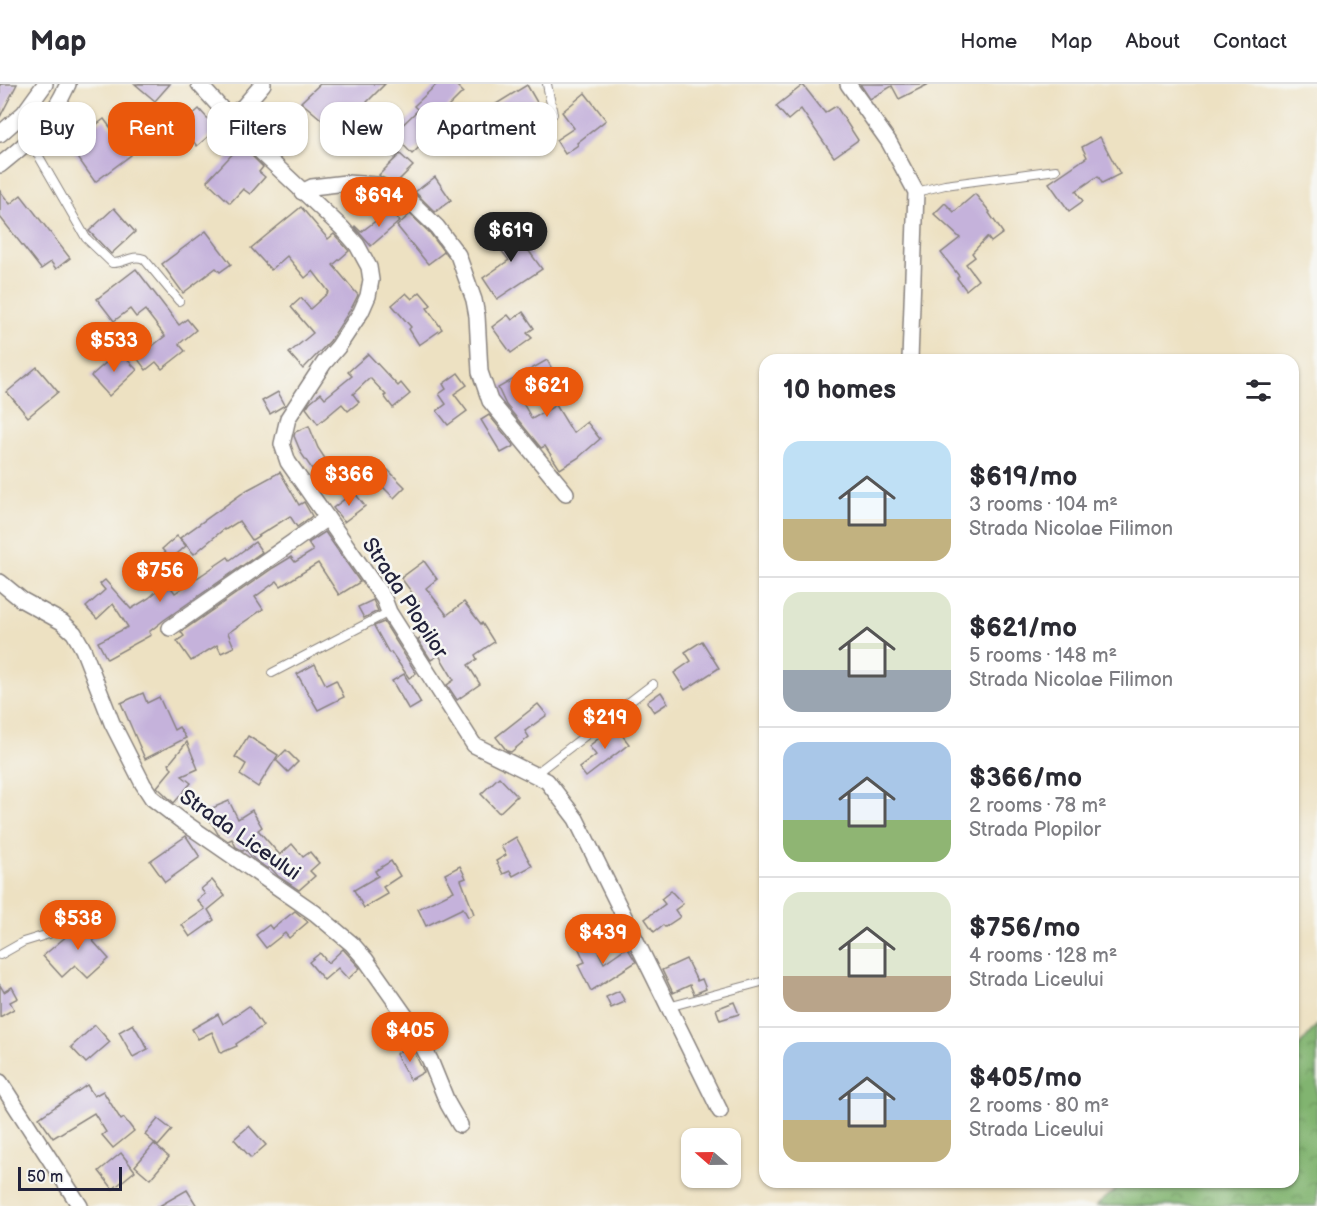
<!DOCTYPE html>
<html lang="en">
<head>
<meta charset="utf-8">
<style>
  :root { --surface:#fff; --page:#f2f2f3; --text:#2b2b33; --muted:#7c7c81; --line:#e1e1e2; --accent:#ea580c }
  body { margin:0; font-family:"Balsamiq Sans",sans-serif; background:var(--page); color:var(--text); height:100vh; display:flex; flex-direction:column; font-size:22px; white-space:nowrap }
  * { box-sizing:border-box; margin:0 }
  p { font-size:20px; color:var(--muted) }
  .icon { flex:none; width:33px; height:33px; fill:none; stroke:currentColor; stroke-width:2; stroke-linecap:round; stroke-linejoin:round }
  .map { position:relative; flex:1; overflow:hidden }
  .details { position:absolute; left:759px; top:270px; width:540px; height:834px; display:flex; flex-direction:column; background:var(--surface); border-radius:18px; box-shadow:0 2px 4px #0004 }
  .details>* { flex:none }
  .top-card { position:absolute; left:18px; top:18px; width:570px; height:54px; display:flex; gap:12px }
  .needle { width:39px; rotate:290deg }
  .buttons { position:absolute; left:681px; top:1044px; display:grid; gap:12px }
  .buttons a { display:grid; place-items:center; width:60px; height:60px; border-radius:12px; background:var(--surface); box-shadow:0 2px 4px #0004; font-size:30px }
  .scale { position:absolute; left:18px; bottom:15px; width:104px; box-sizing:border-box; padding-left:6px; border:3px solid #22223b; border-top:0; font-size:16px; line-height:21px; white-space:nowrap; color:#22223b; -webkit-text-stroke:4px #f6f6f2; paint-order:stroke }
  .price { position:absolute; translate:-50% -51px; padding:0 14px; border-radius:21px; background:var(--accent); color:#fff; font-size:20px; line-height:39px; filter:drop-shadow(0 2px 3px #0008) }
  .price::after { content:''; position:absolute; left:50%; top:36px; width:18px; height:14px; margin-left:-9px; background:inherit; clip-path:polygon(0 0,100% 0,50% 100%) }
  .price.selected { background:#222; color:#fff }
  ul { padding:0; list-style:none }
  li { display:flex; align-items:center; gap:18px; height:150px; padding:0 24px }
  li+li { border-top:2px solid var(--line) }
  li span { display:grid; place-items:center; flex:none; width:168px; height:120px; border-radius:18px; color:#555 }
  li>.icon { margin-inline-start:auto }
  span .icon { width:72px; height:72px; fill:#fffc; stroke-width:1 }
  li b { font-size:26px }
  h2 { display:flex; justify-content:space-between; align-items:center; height:72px; padding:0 24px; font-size:26px }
  .chip { padding:0 21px; border-radius:18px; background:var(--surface); box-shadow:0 2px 4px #0004; font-size:21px; line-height:54px }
  .chip.selected { background:var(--accent); color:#fff }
  header { display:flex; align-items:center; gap:36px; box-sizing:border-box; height:84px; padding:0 30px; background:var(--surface); border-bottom:2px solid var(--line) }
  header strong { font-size:28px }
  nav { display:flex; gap:33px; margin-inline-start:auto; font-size:21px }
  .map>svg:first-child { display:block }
</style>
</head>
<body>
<header>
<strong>Map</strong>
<nav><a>Home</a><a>Map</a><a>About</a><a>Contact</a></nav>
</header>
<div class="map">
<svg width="1317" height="1122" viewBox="0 0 1317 1122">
  <defs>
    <pattern id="forest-crowns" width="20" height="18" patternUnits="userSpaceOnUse" patternTransform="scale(1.5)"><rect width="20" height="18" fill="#81b46f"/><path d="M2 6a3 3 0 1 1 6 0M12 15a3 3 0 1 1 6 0" fill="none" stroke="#69925c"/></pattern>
  </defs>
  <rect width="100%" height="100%" fill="#f6f6f2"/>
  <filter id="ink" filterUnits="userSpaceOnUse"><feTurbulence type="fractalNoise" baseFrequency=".0167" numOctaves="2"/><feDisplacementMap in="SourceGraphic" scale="12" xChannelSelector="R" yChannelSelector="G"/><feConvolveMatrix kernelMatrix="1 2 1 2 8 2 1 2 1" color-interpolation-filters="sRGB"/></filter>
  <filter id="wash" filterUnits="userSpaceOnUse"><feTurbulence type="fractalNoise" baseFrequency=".008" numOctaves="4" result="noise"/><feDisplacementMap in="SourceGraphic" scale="24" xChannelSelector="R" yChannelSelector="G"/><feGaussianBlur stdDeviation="1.35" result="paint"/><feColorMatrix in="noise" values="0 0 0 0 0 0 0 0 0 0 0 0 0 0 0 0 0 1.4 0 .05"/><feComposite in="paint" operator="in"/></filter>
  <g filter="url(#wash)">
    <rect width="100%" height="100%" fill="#ede1c2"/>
    <!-- forest -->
    <path fill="url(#forest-crowns)" stroke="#526b55" stroke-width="1.5" d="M1317 941V1122H1096L1125 1098H1293V969Z"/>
    <g id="blocks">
      <!-- building -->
      <g fill="#c5b2db">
        <path d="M0 0H17L0 33Z"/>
        <path d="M135 0H170L155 17Z"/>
        <path d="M320 0H385L367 18 393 47 381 58 353 26 338 42 331 36 327 40 301 18Z"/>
        <path d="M437 0H455L463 8 425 46 431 52 412 70 393 50 418 26 414 22Z"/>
        <path d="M860 0H929L899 15 892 2 870 15Z"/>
        <path d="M527 1 538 20 508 39 496 20Z"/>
        <path d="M803 1 825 29 836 22 858 56 834 73 801 25 788 36 776 22Z"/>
        <path d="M585 9 606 36 577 59 578 61 565 70 556 56 574 44 562 28Z"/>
        <path d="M199 25 217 45 197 62 193 57 187 63 170 44 186 29 190 33Z"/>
        <path d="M104 35 131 71 95 98 69 61Z"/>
        <path d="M1100 53 1120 90 1102 99 1098 92 1076 107 1083 117 1069 127 1049 99 1087 73 1082 63Z"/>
        <path d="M241 61 263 83 259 88 265 93 250 110 243 105 230 119 207 97Z"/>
        <path d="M400 70 413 82 396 99 381 93 379 91Z"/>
        <path d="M435 93 451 116 435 128 415 108Z"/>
        <path d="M0 107 10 120 21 111 70 174 56 185 51 178 41 185 0 133Z"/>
        <path d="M975 110 990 128 989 129 1003 149 991 158 987 153 972 169 975 173 966 180 978 196 966 206 957 194 959 192 941 169 960 154 934 130 945 119 954 128Z"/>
        <path d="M301 123 328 155 334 150 349 167 333 181 358 211 352 223 330 257 303 285 289 269 313 249 291 223 301 214 310 225 329 208 313 187 305 194 287 172 271 186 251 164Z"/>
        <path d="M114 124 135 148 111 170 89 147Z"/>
        <path d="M390 126 400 137 371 162 354 143 355 142 361 148Z"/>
        <path d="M410 130 430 149 444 168 428 180 397 142Z"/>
        <path d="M507 137 542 185 497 215 483 194 509 176 497 161 502 157 494 146Z"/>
        <path d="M206 147 231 180 220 188 216 184 183 209 162 180Z"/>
        <path d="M136 185 179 241 187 235 196 246 179 260 185 267 162 285 156 278 146 286 137 274 165 252 145 226 136 233 130 225 114 237 97 215Z"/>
        <path d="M420 208 431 221 427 224 442 245 419 261 409 245 411 243 392 221 406 209 412 215Z"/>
        <path d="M523 228 534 244 527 249 532 254 511 269 492 243 508 231 512 236Z"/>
        <path d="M119 267 137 286 109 312 91 292Z"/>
        <path d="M368 270 398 302 401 299 410 310 393 324 384 312 386 311 370 294 353 310 359 318 348 327 342 320 318 340 306 324 310 318 321 309 325 314 352 292 348 288Z"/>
        <path d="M547 276 557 294 520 314 532 335 556 321 573 349 587 338 600 355 578 374 560 385 545 362 541 364 506 321 498 304Z"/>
        <path d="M37 283 58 308 28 333 7 308Z"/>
        <path d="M458 289 467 301 454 310 467 327 448 341 437 327 446 320 439 310 446 305 443 300Z"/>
        <path d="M278 308 285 321 270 330 262 317Z"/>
        <path d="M489 331 514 362 501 369 481 336Z"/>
        <path d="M309 342 318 364 326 376 312 385 301 369 294 352 295 348Z"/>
        <path d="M388 386 405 403 394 414 377 397Z"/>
        <path d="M280 388 299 421 304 418 312 432 297 443 290 432 252 456 239 437 225 446 224 445 194 470 180 454 247 406Z"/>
        <path d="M354 408 365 422 344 438 333 424Z"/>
        <path d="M325 448 360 498 339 511 318 479 281 502 277 497 255 513 263 525 228 549 234 563 221 569 217 561 191 577 177 557 184 552 181 548 273 484 291 473 295 478 313 467 308 459Z"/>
        <path d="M177 452 186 462 171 475 162 465Z"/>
        <path d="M255 458 262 468 164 536 149 548 151 551 107 575 98 558 128 543 113 520 97 535 86 523 105 506 100 500 105 496 131 525 149 514 167 498 175 509 228 473 230 476Z"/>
        <path d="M424 477 437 495 426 504 447 531 464 518 481 540 482 539 494 558 475 571 477 575 468 581 480 600 457 616 447 601 454 596 439 571 431 576 418 556 427 551 408 527 419 518 401 494Z"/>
        <path d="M373 516 378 527 364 534 358 523Z"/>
        <path d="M384 538 416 589 409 594 391 568 389 569 374 542Z"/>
        <path d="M702 557 719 584 685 606 674 589 691 577 685 568Z"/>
        <path d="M315 580 326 601 336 596 344 613 318 626 297 590Z"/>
        <path d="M404 590 421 619 409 626 392 597Z"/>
        <path d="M661 608 668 619 654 628 647 618Z"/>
        <path d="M143 609 147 619 159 613 174 646 179 643 186 654 145 675 121 619Z"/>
        <path d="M538 620 547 631 525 647 529 653 511 668 507 667 496 653Z"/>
        <path d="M615 642 629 660 586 693 579 684 596 671 589 662Z"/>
        <path d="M248 652 278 671 258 703 240 691 246 680 235 673Z"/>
        <path d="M187 658 198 685 182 692 191 699 174 719 157 703 172 685 169 680Z"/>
        <path d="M286 666 298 678 288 688 276 676Z"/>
        <path d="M499 693 517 712 499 729 481 710Z"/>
        <path d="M229 717 238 735 252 726 262 743 258 746 280 771 292 760 303 773 310 768 319 779 310 787 315 792 299 806 278 792 270 783 268 785 254 775 245 765 243 767 236 763 232 755 228 757 218 750 205 727Z"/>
        <path d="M186 752 200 773 165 798 150 777Z"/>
        <path d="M516 753 532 782 513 792 510 787 503 790 496 777 506 771 501 762Z"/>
        <path d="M391 777 400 792 383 803 388 810 364 824 354 806 378 792 375 787Z"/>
        <path d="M460 782 466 794 461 796 474 830 468 833 463 824 426 842 418 825 454 807 445 790Z"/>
        <path d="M212 796 225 812 208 826 214 836 190 853 182 841 205 825 197 816 205 810 201 805Z"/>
        <path d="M671 807 683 820 675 826 680 833 665 843 663 841 654 848 645 835 665 820 661 815Z"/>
        <path d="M295 827 308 838 289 854 285 849 266 864 256 851 269 841 272 845Z"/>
        <path d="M88 834 102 850 93 857 109 875 88 894 75 881 62 893 43 872Z"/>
        <path d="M593 858 604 879 627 863 636 878 591 907 578 881 585 878 579 865Z"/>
        <path d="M343 865 360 884 348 895 338 884 324 896 309 878 320 869 328 879Z"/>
        <path d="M686 875 697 897 702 895 706 905 694 910 690 901 673 909 662 886Z"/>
        <path d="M0 901 4 908 12 903 18 914 10 918 14 925 0 933Z"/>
        <path d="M619 907 625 918 611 924 606 913Z"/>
        <path d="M734 918 739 930 720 936 716 925Z"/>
        <path d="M249 922 263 942 236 960 237 962 221 969 212 948 198 955 192 945 218 930 223 940Z"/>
        <path d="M133 940 148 965 133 973 119 948Z"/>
        <path d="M95 941 110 958 86 979 71 963Z"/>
        <path d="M411 962 424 988 410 996 396 970Z"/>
        <path d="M87 1001 94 1012 103 1007 121 1036 124 1034 134 1047 113 1064 102 1051 106 1048 94 1029 53 1054 39 1034Z"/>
        <path d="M158 1035 172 1046 158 1062 145 1051Z"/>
        <path d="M249 1042 266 1061 251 1074 234 1055Z"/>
        <path d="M154 1060 169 1073 150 1095 135 1082Z"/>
        <path d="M121 1069 135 1087 113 1105 99 1087Z"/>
        <path d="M187 1106 197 1122H159Z"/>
      </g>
    </g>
  </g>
  <g filter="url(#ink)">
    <use href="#blocks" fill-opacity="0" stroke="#88827e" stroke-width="1.5"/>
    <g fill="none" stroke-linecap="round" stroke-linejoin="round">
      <defs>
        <g id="lane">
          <path d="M547 0 553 30"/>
          <path d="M30 57 86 154 112 179C124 180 131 170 144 175L179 217"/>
          <path d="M916 108 945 101 1056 86"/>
          <path d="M272 589 389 528"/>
          <path d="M535 690 653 600"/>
          <path d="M0 871 23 858 49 850"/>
          <path d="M668 923 765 897"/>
        </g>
        <g id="street">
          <path d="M199 0 260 67 342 144 357 161 369 183 371 196 368 212 361 228 338 263 324 279 288 334 282 360 288 378 384 515 389 528 474 661 547 697 576 735 720 1027"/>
          <path d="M848 0 889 58 916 108 910 276"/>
          <path d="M229 33 244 22 263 0"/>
          <path d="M0 50 24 29 45 0"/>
          <path d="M0 81C33 55 50 39 68 0"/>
          <path d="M302 108 312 103 346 99 376 101 408 115 437 143 458 171 474 216 477 232 480 288 490 317 566 409"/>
          <path d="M0 498 22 516 62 538 74 549 83 565 112 639 143 700 152 714 182 737 315 829 352 860 366 876 409 937 430 976 448 1020 460 1041"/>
          <path d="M170 544 327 434"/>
          <path d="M0 998 80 1122"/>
        </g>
      </defs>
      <!-- lane casing -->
      <use href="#lane" stroke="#88827e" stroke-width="10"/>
      <!-- street casing -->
      <use href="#street" stroke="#88827e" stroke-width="18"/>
      <!-- lane -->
      <use href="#lane" stroke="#fff" stroke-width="8"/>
      <!-- street -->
      <use href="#street" stroke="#fff" stroke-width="15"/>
    </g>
  </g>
  <g text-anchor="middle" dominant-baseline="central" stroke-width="5" stroke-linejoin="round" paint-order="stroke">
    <!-- street labels -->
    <g font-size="21" fill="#22223b" stroke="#f6f6f2">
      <text transform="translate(405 514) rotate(57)">Strada Plopilor</text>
      <text transform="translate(240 751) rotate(35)">Strada Liceului</text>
    </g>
  </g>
</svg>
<div class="buttons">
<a><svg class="needle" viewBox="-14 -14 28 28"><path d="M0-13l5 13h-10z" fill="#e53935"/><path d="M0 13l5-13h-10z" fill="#7c7c81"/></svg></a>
</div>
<div class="scale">50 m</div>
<b class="price" style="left:379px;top:144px">$694</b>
<b class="price selected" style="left:511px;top:179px">$619</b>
<b class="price" style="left:114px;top:289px">$533</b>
<b class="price" style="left:547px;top:334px">$621</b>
<b class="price" style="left:349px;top:423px">$366</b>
<b class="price" style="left:160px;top:519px">$756</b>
<b class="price" style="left:605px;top:666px">$219</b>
<b class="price" style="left:78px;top:867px">$538</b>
<b class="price" style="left:603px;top:881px">$439</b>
<b class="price" style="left:410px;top:979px">$405</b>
<div class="top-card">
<a class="chip">Buy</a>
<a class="chip selected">Rent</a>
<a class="chip">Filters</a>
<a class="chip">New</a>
<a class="chip">Apartment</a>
</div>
<section class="details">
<h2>10 homes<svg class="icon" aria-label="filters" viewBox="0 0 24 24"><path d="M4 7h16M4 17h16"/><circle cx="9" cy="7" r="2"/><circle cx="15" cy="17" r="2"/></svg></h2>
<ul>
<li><span style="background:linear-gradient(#bfe0f5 65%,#c2b280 0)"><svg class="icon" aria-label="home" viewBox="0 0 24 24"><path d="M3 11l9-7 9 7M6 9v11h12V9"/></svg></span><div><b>$619/mo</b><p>3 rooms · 104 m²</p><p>Strada Nicolae Filimon</p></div></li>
<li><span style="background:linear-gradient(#dfe7d0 65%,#9aa5b1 0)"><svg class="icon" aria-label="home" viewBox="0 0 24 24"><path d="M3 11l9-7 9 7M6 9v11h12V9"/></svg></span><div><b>$621/mo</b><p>5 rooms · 148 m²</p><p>Strada Nicolae Filimon</p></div></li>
<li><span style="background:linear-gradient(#a9c7e8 65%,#8fb573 0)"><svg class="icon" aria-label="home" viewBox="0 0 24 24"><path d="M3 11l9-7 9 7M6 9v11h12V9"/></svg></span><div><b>$366/mo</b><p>2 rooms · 78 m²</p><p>Strada Plopilor</p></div></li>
<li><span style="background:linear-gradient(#dfe7d0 70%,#b9a48a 0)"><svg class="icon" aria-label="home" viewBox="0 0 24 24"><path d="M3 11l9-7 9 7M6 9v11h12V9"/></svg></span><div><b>$756/mo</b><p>4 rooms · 128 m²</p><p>Strada Liceului</p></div></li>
<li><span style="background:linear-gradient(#a9c7e8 65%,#c2b280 0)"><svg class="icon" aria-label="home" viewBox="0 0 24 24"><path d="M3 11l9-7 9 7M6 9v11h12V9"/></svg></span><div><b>$405/mo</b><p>2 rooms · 80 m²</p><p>Strada Liceului</p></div></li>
</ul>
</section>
</div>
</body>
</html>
